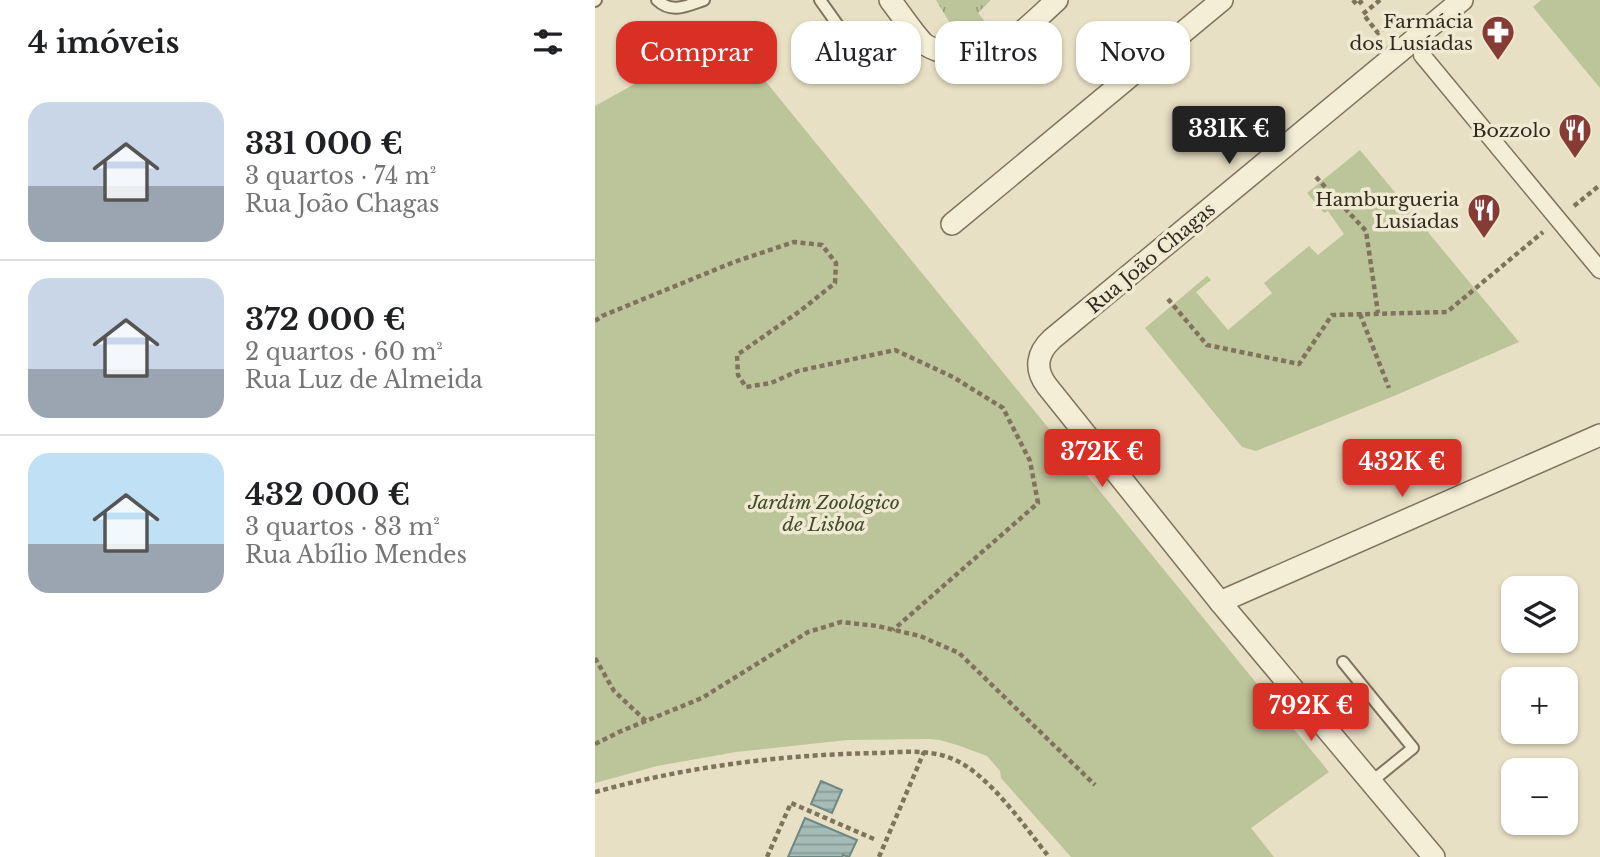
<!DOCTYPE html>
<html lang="pt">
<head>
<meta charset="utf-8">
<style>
  :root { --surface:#fff; --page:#f6f6f6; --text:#202124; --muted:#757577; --line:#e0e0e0; --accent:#d93025 }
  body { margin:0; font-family:"Libre Baskerville",serif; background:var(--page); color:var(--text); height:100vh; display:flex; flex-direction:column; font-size:26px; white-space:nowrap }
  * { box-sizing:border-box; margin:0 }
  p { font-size:23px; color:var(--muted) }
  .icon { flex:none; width:38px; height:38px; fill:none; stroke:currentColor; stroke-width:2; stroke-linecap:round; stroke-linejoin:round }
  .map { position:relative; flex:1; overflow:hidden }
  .details { display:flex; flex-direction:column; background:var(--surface); width:595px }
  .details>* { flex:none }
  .hud { position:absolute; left:21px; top:21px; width:665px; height:63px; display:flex; gap:14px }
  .buttons { position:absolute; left:906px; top:576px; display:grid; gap:14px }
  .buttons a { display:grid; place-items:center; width:77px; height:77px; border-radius:14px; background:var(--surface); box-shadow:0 2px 5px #0004; font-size:35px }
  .price { position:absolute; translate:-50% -60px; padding:0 16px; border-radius:7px; background:var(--accent); color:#fff; font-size:23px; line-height:46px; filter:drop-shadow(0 2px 4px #0008) }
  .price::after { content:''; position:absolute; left:50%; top:42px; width:21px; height:16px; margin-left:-10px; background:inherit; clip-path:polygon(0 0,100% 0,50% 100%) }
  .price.active { background:#222; color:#fff }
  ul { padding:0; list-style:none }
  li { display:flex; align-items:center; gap:21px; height:175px; padding:0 28px }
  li+li { border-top:2px solid var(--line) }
  li span { display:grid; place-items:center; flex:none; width:196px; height:140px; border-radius:21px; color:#555 }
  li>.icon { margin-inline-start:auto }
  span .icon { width:84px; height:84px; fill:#fffc; stroke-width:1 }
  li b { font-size:30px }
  h2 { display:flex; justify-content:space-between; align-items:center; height:84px; padding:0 28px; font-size:30px }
  .tag { padding:0 24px; border-radius:21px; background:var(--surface); box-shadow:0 2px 5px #0004; font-size:24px; line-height:63px }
  .tag.active { background:var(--accent); color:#fff }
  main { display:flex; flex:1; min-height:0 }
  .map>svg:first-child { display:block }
</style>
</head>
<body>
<main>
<section class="details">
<h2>4 imóveis<svg class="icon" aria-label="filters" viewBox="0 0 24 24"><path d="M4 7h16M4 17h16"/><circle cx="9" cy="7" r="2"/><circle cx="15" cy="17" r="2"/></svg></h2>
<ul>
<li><span style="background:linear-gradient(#c9d6e8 60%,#9aa5b1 0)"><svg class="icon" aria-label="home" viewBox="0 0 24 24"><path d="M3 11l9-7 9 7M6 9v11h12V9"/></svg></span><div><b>331 000 €</b><p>3 quartos · 74 m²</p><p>Rua João Chagas</p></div></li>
<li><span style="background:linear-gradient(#c9d6e8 65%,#9aa5b1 0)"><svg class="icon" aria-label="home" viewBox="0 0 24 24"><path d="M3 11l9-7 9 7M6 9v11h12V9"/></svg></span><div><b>372 000 €</b><p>2 quartos · 60 m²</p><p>Rua Luz de Almeida</p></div></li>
<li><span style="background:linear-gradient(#bfe0f5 65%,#9aa5b1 0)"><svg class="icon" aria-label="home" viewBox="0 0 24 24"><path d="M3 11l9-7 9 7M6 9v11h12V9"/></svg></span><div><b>432 000 €</b><p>3 quartos · 83 m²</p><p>Rua Abílio Mendes</p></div></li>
</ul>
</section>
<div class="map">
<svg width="1005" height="857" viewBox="0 0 1005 857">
  <defs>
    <pattern id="grass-tufts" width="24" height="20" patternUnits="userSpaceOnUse" patternTransform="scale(1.75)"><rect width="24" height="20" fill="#bcc49a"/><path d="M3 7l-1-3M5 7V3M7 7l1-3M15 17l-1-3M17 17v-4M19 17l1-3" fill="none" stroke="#999f7d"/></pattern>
    <pattern id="water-rules" width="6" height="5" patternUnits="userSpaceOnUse" patternTransform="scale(1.75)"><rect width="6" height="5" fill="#a5bcb7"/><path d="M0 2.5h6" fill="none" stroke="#879994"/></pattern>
  </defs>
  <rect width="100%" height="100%" fill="#e8e0c4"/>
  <!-- grass -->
  <path fill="url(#grass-tufts)" d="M341 0H396L383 13 393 25 377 29 360 28 353 20Z"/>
  <!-- park -->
  <g fill="#bcc49a">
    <path d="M946 0H1005V88L938 7Z"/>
    <path d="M136 39 734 772 656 828 679 857H476L406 778 405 771 392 756 362 745 345 740 335 739 252 740 141 752 62 766 0 783V106L72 66Z"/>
    <path d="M765 150 924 342 799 396 661 451 647 447 550 328 612 276 616 280 601 292 633 330 677 293 669 283 714 246 723 255 749 234 733 211 729 213 712 193Z"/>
  </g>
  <!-- water -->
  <g fill="url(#water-rules)" stroke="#6e8884" stroke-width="2">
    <path d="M226 781 247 790 237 813 216 804Z"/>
    <path d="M210 818 262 840 254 857 248 855 247 857H193Z"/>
  </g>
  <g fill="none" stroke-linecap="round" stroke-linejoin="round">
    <defs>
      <g id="service">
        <path d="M62 0C77 14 91 6 109 0"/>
        <path d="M225 0 267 59"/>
        <path d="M0 1 1 0"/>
        <path d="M748 662 818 748 776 782"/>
      </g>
      <path id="pedestrian" d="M827 55 1005 270"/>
      <g id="minor">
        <path d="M295 0C306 14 316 30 328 43 333 47 341 50 347 52 393 72 432 27 462 0"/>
        <path d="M357 224 627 0"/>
        <path d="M625 602 1005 435"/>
        <path d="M839 857 625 602 452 386C439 369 442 353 457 339L867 0"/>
      </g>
    </defs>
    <!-- service casing -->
    <use href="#service" stroke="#80735d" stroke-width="14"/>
    <!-- pedestrian casing -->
    <use href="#pedestrian" stroke="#80735d" stroke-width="19"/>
    <!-- minor casing -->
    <use href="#minor" stroke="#80735d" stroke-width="24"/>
    <!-- path -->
    <g stroke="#80735d" stroke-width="4.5" stroke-dasharray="5 3.5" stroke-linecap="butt">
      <path d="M758 0 762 5 768 0"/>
      <path d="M785 0 768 14 783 33 798 21 802 26"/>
      <path d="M721 177 771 231 783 313"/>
      <path d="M979 206 1005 185"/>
      <path d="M573 299 612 345 704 364 737 315 852 312 948 232"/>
      <path d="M765 314 794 388"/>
      <path d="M0 321 7 316 139 262 199 242 227 245 241 263 240 283 205 311 142 355 143 375 151 387 176 383 203 371 300 350 358 377 408 408 435 461 443 503 298 630"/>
      <path d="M0 658 19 691 51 721"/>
      <path d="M0 744 24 732 107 698 213 632 246 622 282 626 325 636 364 653 500 785"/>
      <path d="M0 792C19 787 38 782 57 778 131 762 208 754 284 753 308 752 335 749 358 759 394 774 430 827 454 857"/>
      <path d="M172 857 196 803 279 839"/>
      <path d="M284 857 329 752"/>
    </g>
    <!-- service -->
    <use href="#service" stroke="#f4eed6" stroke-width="10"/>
    <!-- pedestrian -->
    <use href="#pedestrian" stroke="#f4eed6" stroke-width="16"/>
    <!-- minor -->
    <use href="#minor" stroke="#f4eed6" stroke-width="21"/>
  </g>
  <!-- icons -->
  <defs>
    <symbol id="pharmacy-pin" viewBox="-11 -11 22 30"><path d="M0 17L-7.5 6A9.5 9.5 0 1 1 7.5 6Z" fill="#873b35" stroke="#f0ead3"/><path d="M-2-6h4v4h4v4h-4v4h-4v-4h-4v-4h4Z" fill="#fff"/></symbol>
    <symbol id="restaurant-pin" viewBox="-11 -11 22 30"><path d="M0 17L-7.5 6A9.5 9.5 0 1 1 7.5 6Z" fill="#873b35" stroke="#f0ead3"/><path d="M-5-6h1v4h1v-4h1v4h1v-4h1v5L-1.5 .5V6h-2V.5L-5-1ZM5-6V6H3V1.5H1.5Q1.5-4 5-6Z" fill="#fff"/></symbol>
  </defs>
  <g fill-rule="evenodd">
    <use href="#pharmacy-pin" x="884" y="13" width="38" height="52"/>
    <use href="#restaurant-pin" x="961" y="111" width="38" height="52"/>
    <use href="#restaurant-pin" x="870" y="191" width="38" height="52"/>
  </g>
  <g text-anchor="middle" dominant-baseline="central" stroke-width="7" stroke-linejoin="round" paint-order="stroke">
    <!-- poi labels -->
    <g font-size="19" fill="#322a1f" stroke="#f0ead3" text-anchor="end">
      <text x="878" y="21">Farmácia<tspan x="878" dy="22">dos Lusíadas</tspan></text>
      <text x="956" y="130">Bozzolo</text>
      <text x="864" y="199">Hamburgueria<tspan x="864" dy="22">Lusíadas</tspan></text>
    </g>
    <!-- street labels -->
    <g font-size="19" fill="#322a1f" stroke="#f0ead3">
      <text transform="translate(556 258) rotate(-40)">Rua João Chagas</text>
    </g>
    <!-- park labels -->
    <g font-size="19" font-style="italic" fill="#404c28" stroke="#f0ead3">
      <text x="229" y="502">Jardim Zoológico<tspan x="229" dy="22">de Lisboa</tspan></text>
    </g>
  </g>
</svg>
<div class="buttons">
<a><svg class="icon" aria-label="layers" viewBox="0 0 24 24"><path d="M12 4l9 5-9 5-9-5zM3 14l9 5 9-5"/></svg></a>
<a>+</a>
<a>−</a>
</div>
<b class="price active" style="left:634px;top:166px">331K €</b>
<b class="price" style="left:507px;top:489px">372K €</b>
<b class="price" style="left:807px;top:499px">432K €</b>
<b class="price" style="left:716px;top:743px">792K €</b>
<div class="hud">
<a class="tag active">Comprar</a>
<a class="tag">Alugar</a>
<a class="tag">Filtros</a>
<a class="tag">Novo</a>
</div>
</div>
</main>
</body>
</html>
